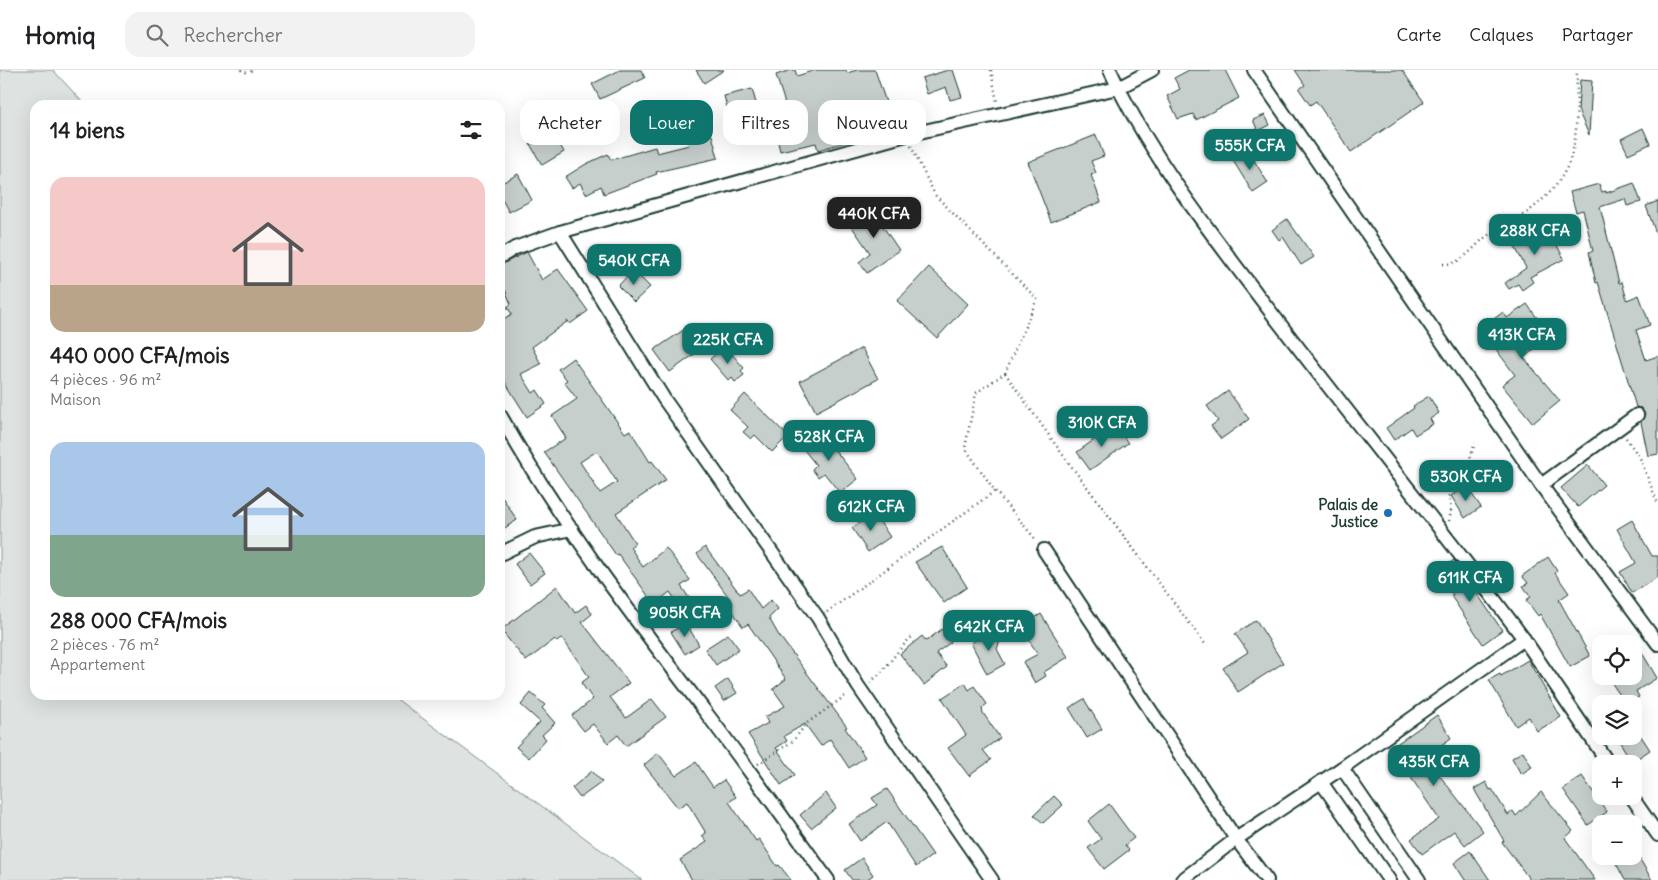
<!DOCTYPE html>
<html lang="fr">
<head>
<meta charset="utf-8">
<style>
  :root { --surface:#fff; --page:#f2f2f2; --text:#202124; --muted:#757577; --line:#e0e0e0; --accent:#0f766e }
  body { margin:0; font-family:Delius,sans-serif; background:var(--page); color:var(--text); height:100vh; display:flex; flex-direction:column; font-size:19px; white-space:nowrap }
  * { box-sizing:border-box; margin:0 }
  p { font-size:16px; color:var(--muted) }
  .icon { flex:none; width:28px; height:28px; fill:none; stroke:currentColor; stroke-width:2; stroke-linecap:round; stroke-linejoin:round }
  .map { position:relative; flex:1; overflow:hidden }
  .details { position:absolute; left:30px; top:30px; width:475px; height:600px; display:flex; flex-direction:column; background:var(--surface); border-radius:15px; box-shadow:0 5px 20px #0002 }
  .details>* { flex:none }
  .top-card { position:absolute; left:520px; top:30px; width:475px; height:45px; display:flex; gap:10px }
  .buttons { position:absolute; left:1592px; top:565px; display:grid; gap:10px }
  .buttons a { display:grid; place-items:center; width:50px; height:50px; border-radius:10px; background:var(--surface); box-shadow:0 5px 20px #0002; font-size:25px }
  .price { position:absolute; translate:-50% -42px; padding:0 11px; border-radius:10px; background:var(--accent); color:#fff; font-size:16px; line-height:32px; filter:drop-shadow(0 1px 2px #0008) }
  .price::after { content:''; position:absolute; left:50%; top:30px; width:15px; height:11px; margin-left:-8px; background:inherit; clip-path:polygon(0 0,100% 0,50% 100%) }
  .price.selected { background:#222; color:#fff }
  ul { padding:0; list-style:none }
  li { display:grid; align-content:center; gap:10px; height:265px; padding:0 20px }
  li span { display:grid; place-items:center; height:155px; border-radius:15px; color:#555 }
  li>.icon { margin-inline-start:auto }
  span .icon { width:90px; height:90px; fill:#fffc; stroke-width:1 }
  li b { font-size:21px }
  h2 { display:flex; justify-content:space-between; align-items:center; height:60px; padding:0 20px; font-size:21px }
  .pill { padding:0 18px; border-radius:15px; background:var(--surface); box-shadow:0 5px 20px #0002; font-size:18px; line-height:45px }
  .pill.selected { background:var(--accent); color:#fff }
  header { display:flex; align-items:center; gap:30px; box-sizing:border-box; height:70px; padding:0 25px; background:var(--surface); border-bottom:1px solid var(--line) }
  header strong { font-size:24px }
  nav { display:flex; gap:28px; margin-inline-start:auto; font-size:18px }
  .search { width:350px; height:45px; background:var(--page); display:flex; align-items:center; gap:12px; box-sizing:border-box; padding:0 18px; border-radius:15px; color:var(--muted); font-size:19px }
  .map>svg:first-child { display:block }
</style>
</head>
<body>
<header>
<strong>Homiq</strong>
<div class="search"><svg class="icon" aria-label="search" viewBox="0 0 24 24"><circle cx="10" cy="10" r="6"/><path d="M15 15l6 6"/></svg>Rechercher</div>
<nav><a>Carte</a><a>Calques</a><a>Partager</a></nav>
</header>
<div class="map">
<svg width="1658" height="810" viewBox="0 0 1658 810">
  <rect width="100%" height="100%" fill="#fff"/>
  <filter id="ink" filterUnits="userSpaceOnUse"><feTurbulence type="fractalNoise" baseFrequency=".02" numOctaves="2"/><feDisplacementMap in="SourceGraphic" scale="10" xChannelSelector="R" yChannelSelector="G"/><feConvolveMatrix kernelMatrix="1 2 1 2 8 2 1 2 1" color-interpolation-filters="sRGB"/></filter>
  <g filter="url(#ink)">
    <!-- green -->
    <path fill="#dee3e2" stroke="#7e908b" d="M0 0H53L85 35H35V625H391L642 810H0Z"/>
    <!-- building -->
    <g fill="#c7cfcc" stroke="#1f3d34" fill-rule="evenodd">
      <path d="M620 0H641L645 8 600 29 592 14Z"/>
      <path d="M696 0H724L704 13Z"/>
      <path d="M791 0H795L797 6 815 0H846L847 3 857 0H875L891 47 844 63 846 72 818 80 816 73 780 81 772 46 788 43 776 5Z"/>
      <path d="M948 0H953L962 27 950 30 946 17 927 24 922 8Z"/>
      <path d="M1189 0H1225L1239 28 1196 50 1193 44 1178 49 1167 26 1180 19 1174 8Z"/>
      <path d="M1295 0H1402L1424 32 1351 82 1316 31 1310 35 1299 19 1305 15Z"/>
      <path d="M1580 10 1592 11 1589 65 1578 40Z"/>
      <path d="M752 19 758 40 730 48 724 26Z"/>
      <path d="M1265 45 1270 55 1258 61 1253 50Z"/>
      <path d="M1643 58 1650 74 1628 84 1621 69Z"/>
      <path d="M552 61 564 82 542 95 530 74Z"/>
      <path d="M712 65 718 88 656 102 657 104 604 124 601 116 586 124 580 113 572 118 565 107 586 94 608 84 611 90 655 77 657 83 689 75 688 72Z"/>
      <path d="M1096 65 1104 86 1091 91 1096 103 1091 105 1101 132 1051 152 1028 92Z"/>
      <path d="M1247 79 1268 113 1253 123 1232 89Z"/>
      <path d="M518 104 532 130 509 142 500 126V114Z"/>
      <path d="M1634 113 1641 132 1627 136 1625 129 1600 137 1619 213 1622 212 1627 230 1639 225 1650 255 1636 260 1646 290 1658 286V384L1648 386 1641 352 1645 344 1641 338 1636 337 1598 212 1596 213 1589 182 1593 181 1583 140 1576 142 1570 122 1599 114 1602 122 1606 121V123Z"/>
      <path d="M1658 131V166H1657L1646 136Z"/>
      <path d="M875 136 886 152 882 155 899 180 867 203 859 192 870 183 850 154Z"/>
      <path d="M1287 149 1314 187 1301 195 1283 167 1279 170 1272 160Z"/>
      <path d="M1546 154 1564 189 1530 207 1533 212 1522 220 1518 214 1509 219 1505 213 1526 198 1513 173Z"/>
      <path d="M527 182 542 210 558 199 588 241 570 254 568 251 532 277 541 294 521 304 533 323 537 320 546 334 527 347 500 304V251L512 244 507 237 511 234 500 208V195Z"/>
      <path d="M929 197 968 234 937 268 897 231Z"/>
      <path d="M633 200 650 217 634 232 618 216Z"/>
      <path d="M1527 234 1543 256 1538 260 1546 269 1524 288 1560 331 1533 353 1502 315 1515 305 1481 259 1503 242 1507 248Z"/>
      <path d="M685 259 700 280 670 302 654 280Z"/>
      <path d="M725 276 744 298 741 301 744 305 735 312 732 308 729 311 710 289Z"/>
      <path d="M862 278 878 309 816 342 800 311Z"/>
      <path d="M573 288 625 363 630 360 650 392 652 391 666 410 616 443 635 473 630 477 643 497 666 478 690 510 681 516 702 547 693 554 670 522 654 534 618 484 616 485 544 382 566 368 552 346 577 329 564 312 567 310 558 299ZM597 381 617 412 600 423 580 392Z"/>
      <path d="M1228 321 1249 349 1221 369 1211 356 1218 351 1207 336Z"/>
      <path d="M745 324 788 366 772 382 755 365 751 369 743 362 748 357 730 340Z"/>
      <path d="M1429 326 1439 343 1430 349 1433 354 1415 365 1411 358 1394 370 1386 358 1414 338 1413 336Z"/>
      <path d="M1115 355 1128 373 1090 400 1077 382Z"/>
      <path d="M819 360 858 409 840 423 824 403 818 407 812 399 816 395 801 376Z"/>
      <path d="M1588 395 1604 415 1578 437 1561 418Z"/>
      <path d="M1466 416 1481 437 1465 448 1451 426Z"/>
      <path d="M500 424 517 450 500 461Z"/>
      <path d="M874 443 890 467 868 482 852 458Z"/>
      <path d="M1632 450 1652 486H1658V507L1632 523 1620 502 1636 493 1617 459Z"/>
      <path d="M705 477 740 524 748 519 761 539 771 530 778 539 769 548 778 564 847 657 845 658 865 687 849 698 830 669 821 676 805 654 784 666 787 671 776 678 795 705 781 715 748 664 768 653 765 647 785 636 773 619 786 609 748 554 743 557 729 536 733 533 697 484Z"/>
      <path d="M942 477 967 517 944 533 915 492Z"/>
      <path d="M529 483 545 503 530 514 515 494Z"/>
      <path d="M1548 487 1557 501 1555 503 1569 523 1559 530 1590 586 1570 597 1540 544 1538 546 1526 530 1531 527 1523 516 1528 513 1522 506Z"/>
      <path d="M1454 490 1502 560 1483 574 1451 526 1453 525 1437 502Z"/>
      <path d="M557 516 575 543 586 535 592 544 582 552 629 613 610 627 626 648 652 629 666 647 626 676 618 665 608 673 593 654 584 661 572 646 593 629 581 613 589 607 562 568 557 572 555 569 526 591 501 560Z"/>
      <path d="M1041 544 1068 587 1044 602 1046 606 1035 613 1023 592 1038 584 1020 557Z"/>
      <path d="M1256 550 1283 593 1238 622 1223 598 1248 582 1235 564Z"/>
      <path d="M686 553 699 575 685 584 671 562Z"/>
      <path d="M942 559 951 572 936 583 947 597 924 615 900 584 922 566 926 571Z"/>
      <path d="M994 560 1000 571 997 579 1005 594 987 604 971 573Z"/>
      <path d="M728 564 739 579 716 595 705 579Z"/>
      <path d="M1641 581 1657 608 1636 621 1639 627 1626 634 1607 606H1634V586Z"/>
      <path d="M1528 590 1561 647 1537 661 1529 647 1516 656 1489 610 1500 604 1501 606Z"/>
      <path d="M728 609 737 623 724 631 715 618Z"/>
      <path d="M965 613 969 620 974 616 987 634 982 638 983 643 1000 668 983 680 991 690 969 706 948 678 966 665 942 628Z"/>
      <path d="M531 623 545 635 542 638 555 653 542 665 546 669 529 688 516 677 540 652 521 635Z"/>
      <path d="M1084 629 1102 659 1087 668 1069 638Z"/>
      <path d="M1437 645 1451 668 1425 687 1483 761 1465 775 1454 761 1422 784 1411 769 1439 749 1391 678Z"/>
      <path d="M1616 666H1641L1650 680 1632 692Z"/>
      <path d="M1523 681 1532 697 1521 704 1512 688Z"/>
      <path d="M658 683 676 706 696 692 713 717 724 710 736 727 729 732 756 771 759 769 777 796 779 795 791 810H692L680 790 707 772 702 766 706 763 687 732 678 738 644 695Z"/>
      <path d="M592 701 602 712 580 728 572 718Z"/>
      <path d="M1582 706 1607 742 1588 755 1563 719Z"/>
      <path d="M1486 712 1490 720 1492 719 1508 745 1513 741 1516 746 1541 722 1573 761 1565 768 1595 810H1530L1502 772 1504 771 1474 719Z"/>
      <path d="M887 719 933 785 916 797 887 752 860 771 849 754 877 735 872 728Z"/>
      <path d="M826 723 836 738 811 758 800 745Z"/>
      <path d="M1054 726 1063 735 1043 753 1034 745Z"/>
      <path d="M1109 734 1134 768 1125 775 1129 780 1104 799 1088 778 1101 769 1088 751Z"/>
      <path d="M1470 781 1490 810H1465L1454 793Z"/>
      <path d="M1612 786H1638L1652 810H1625Z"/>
      <path d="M862 788 873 805 866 810H852L845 800Z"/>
    </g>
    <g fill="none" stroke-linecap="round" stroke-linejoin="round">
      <defs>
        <g id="minor">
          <path d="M1110 0C1147 81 1204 154 1257 224 1345 340 1437 452 1524 569"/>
          <path d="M1254 0 1541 415 1658 574"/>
          <path d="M560 162 664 329 818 548 858 616 992 810"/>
          <path d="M500 187 515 178 560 162 906 65 1118 18 1152 0"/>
          <path d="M500 345C559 451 634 548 707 644 749 699 788 755 828 810"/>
          <path d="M1541 415 1637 345"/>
          <path d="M1044 480 1236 769 1267 810"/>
          <path d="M500 484 535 467 572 459"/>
          <path d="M1342 698 1419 810"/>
          <path d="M1321 712 1389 810"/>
          <path d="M1631 726 1658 765"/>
          <path d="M1182 810 1236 769 1342 698 1524 569 1609 694"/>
        </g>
      </defs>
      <!-- minor casing -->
      <use href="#minor" stroke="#1f3d34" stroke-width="16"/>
      <!-- path -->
      <g stroke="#1f3d34" stroke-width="2.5" stroke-dasharray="1 4" stroke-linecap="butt">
        <path d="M241 0 246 2 254 0"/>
        <path d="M991 0 997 32"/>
        <path d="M911 76 935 125 1037 229 1005 303 976 323 965 378 995 421 1037 471"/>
        <path d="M1443 194C1464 195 1474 174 1490 164 1503 156 1517 150 1529 141 1585 98 1575 63 1577 0"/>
        <path d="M1005 303 1060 381 1205 574"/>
        <path d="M1626 368 1640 388 1658 434"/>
        <path d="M1449 451 1451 441 1449 426 1465 404 1475 373"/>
        <path d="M827 542 995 421"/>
        <path d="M870 612C887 600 897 579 913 566"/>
        <path d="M758 694 793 671 807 653 848 624"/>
      </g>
      <!-- minor -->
      <use href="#minor" stroke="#fff" stroke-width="12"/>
    </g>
  </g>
  <!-- markers -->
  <circle fill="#1f6fb2" stroke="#fff" stroke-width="2" cx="1388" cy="443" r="5"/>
  <g text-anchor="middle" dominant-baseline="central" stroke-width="4.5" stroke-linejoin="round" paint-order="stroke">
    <!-- poi labels -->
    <g font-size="15" font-weight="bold" fill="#1f3d34" stroke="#fff" text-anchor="end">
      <text x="1378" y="434">Palais de<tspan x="1378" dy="17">Justice</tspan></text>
    </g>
  </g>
</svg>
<div class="buttons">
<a><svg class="icon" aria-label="locate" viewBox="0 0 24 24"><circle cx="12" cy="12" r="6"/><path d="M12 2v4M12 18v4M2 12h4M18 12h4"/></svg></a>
<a><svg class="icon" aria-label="layers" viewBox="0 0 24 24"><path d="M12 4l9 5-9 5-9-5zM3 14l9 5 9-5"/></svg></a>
<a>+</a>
<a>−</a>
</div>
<b class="price" style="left:1250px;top:101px">555K CFA</b>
<b class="price selected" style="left:874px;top:169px">440K CFA</b>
<b class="price" style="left:1535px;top:186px">288K CFA</b>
<b class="price" style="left:634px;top:216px">540K CFA</b>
<b class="price" style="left:1522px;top:290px">413K CFA</b>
<b class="price" style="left:728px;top:295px">225K CFA</b>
<b class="price" style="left:1102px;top:378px">310K CFA</b>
<b class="price" style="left:829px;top:392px">528K CFA</b>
<b class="price" style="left:1466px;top:432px">530K CFA</b>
<b class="price" style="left:871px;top:462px">612K CFA</b>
<b class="price" style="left:1470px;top:533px">611K CFA</b>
<b class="price" style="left:685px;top:568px">905K CFA</b>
<b class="price" style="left:989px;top:582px">642K CFA</b>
<b class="price" style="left:1434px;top:717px">435K CFA</b>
<div class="top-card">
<a class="pill">Acheter</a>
<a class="pill selected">Louer</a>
<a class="pill">Filtres</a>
<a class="pill">Nouveau</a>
</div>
<section class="details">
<h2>14 biens<svg class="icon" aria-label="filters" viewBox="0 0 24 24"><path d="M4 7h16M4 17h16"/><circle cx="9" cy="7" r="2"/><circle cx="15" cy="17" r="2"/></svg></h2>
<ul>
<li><span style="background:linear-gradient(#f6c9c9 70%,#b9a48a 0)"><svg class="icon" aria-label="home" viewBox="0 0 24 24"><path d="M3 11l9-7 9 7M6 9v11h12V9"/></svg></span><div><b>440 000 CFA/mois</b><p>4 pièces · 96 m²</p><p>Maison</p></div></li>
<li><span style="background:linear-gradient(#a9c7e8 60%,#7fa58c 0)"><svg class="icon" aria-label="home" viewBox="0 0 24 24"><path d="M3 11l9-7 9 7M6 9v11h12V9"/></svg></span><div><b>288 000 CFA/mois</b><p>2 pièces · 76 m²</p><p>Appartement</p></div></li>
</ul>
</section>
</div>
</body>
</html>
